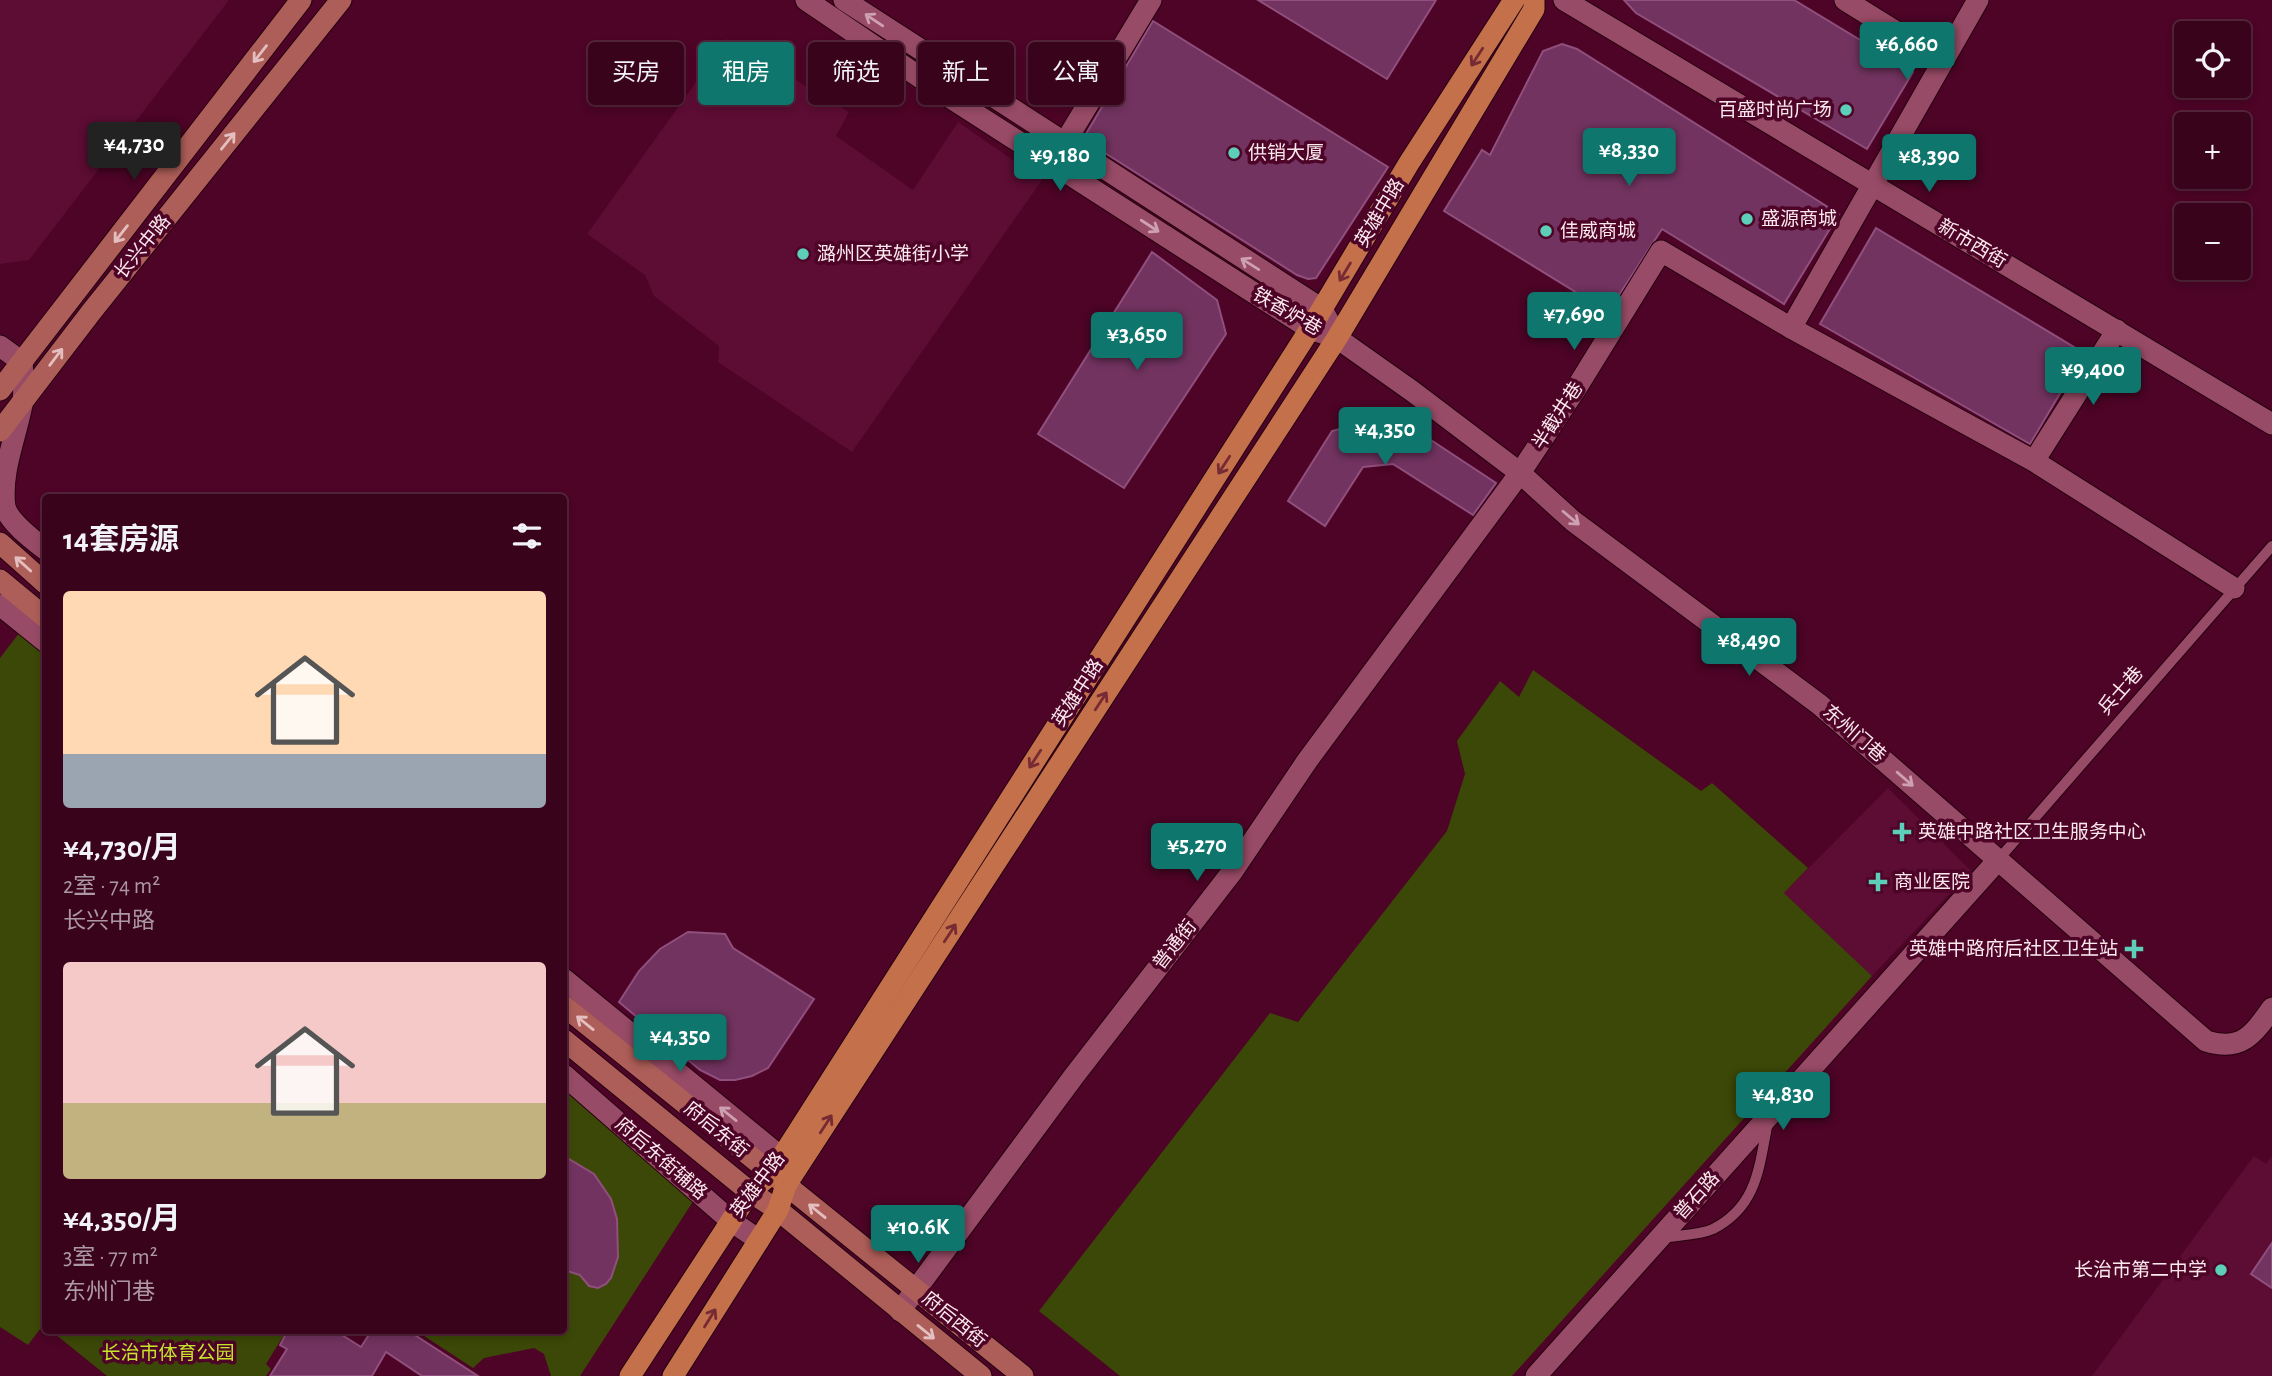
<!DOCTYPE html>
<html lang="zh">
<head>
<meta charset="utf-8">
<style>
  :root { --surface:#3a031c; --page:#410d25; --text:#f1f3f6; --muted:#ab98a3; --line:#54253b; --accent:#0f766e }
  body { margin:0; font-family:"Alegreya Sans","Noto Sans SC",sans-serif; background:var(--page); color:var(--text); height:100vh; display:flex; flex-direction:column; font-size:26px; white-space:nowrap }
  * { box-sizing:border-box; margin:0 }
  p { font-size:23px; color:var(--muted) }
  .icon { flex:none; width:38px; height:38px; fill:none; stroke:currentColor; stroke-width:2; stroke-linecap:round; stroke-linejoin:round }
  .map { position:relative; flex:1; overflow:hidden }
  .details { position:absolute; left:42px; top:494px; width:525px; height:840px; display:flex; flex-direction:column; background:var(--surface); border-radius:7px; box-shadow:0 4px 10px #0003,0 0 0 2px var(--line) }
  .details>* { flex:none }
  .banner { position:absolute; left:588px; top:42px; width:665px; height:63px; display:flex; gap:14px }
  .fabs { position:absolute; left:2174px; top:21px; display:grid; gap:14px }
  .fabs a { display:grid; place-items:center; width:77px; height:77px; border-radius:7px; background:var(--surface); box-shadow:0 4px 10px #0003,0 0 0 2px var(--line); font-size:35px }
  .price { position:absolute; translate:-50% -60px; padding:0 16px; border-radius:7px; background:var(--accent); color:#fff; font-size:23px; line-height:46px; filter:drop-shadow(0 2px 4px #0008) }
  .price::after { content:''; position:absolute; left:50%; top:42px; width:21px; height:16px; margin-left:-10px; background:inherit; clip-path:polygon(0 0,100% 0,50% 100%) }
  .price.on { background:#222; color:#fff }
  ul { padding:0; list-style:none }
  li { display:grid; align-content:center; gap:14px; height:371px; padding:0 21px }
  li span { display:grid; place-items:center; height:217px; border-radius:7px; color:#555 }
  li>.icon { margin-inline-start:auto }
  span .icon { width:126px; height:126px; fill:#fffc; stroke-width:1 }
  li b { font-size:30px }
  h2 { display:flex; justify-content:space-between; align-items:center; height:84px; padding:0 21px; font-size:30px }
  .chip { padding:0 24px; border-radius:7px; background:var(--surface); box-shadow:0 4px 10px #0003,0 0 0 2px var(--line); font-size:24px; line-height:63px }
  .chip.on { background:var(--accent); color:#fff }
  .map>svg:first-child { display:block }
</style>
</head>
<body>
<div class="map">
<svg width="2272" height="1376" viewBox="0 0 2272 1376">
  <rect width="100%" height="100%" fill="#4d0426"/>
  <!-- built -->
  <g fill="#5d0c33">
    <path d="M0 0H229L29 260 0 264Z"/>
    <path d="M727 39 849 112 836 136 913 190 958 122 1042 180 852 452 718 362 719 346 654 296 645 275 587 234Z"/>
    <path d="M1888 788 1971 871 1872 976 1784 893Z"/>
    <path d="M2254 1156 2266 1164 2272 1156V1376H2092Z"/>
  </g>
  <!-- green -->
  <g fill="#3c4807">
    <path d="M20 632 46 653V1327L43 1325 28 1345 0 1327V658Z"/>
    <path d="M1533 670 1701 791 1712 783 1808 868 1784 893 1872 976 1512 1376H1120L1039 1311 1270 1013 1298 1022 1447 831 1465 774 1457 741 1500 681 1519 697Z"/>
    <path d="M564 1087 694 1200 580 1376H551L544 1354 534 1348 484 1358 473 1368 415 1330H564Z"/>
    <path d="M50 1330H287L266 1364 271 1369 266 1376H107Z"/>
  </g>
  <!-- building -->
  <g fill="#723360" stroke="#904f7c" stroke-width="2">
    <path d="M1258 0H1436L1387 79Z"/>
    <path d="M1624 0H1794L1913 72 1867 149 1636 13Z"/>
    <path d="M1153 21 1388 167 1316 278 1308 279 1297 275 1083 139Z"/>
    <path d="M1562 44 1577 49 1839 214 1784 304 1662 229 1608 312 1444 211 1482 150 1490 155 1543 51Z"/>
    <path d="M1876 228 2084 353 2030 444 1820 324Z"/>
    <path d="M1152 252 1217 300 1226 334 1124 488 1038 434Z"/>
    <path d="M1393 415 1496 483 1473 515 1393 464 1363 467 1325 526 1288 501 1332 431Z"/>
    <path d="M688 932 725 934 733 948 814 999 768 1068 752 1076 735 1080H720L700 1070 619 1002 639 971 660 949Z"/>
    <path d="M564 1156 594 1174 611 1199 617 1219 618 1257 611 1278 606 1284 598 1288 589 1286 580 1275 564 1270Z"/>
    <path d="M2272 1243V1288L2251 1274Z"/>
    <path d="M288 1330H334L361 1347 372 1330H407L478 1376H422L386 1352 372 1376H270L287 1349 280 1345Z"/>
  </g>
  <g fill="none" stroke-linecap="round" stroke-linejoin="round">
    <defs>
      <g id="lane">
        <path d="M1998 860 2272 546"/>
        <path d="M1664 1238C1679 1235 1700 1235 1713 1229 1758 1206 1759 1166 1768 1122"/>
      </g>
      <g id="street">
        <path d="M806 0 949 97 1310 329 1337 338 1412 391 1520 473 1573 521 1820 705 2206 1041C2241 1052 2253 1035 2272 1008"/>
        <path d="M844 0 1322 309 1330 324"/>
        <path d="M1564 0 2272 424"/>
        <path d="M1845 0 1943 61"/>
        <path d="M1055 154 1064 144 1151 0"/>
        <path d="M1791 328 1978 0"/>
        <path d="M0 346 22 362C23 375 25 387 23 400 17 435 0 471 5 507 9 522 33 540 46 550"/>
        <path d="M2034 461 2117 330"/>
        <path d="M0 605 46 642"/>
        <path d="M564 979 781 1157"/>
        <path d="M564 1075 731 1221 759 1240"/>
        <path d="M900 1311 1074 1076 1232 872 1307 761 1520 473 1577 387 1661 251 1791 328 2034 461 2234 588"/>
        <path d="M1536 1376 1998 860"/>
      </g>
      <g id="secondary">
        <path d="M0 390 301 0"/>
        <path d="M0 431 92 311 341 0"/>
        <path d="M0 543 46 584"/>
        <path d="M0 580 46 618"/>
        <path d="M564 1006 1023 1376"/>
        <path d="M564 1040 750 1192 778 1210 981 1376"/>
      </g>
      <g id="primary">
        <path d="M630 1376 750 1192 771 1174 1310 329 1409 163 1514 0"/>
        <path d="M673 1376 778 1210 786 1185 1337 338 1534 9V0"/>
      </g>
    </defs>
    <!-- lane casing -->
    <use href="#lane" stroke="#250210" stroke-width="12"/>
    <!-- street casing -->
    <use href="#street" stroke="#250210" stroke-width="23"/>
    <!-- secondary casing -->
    <use href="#secondary" stroke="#250210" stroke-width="23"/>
    <!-- primary casing -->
    <use href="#primary" stroke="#250210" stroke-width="23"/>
    <!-- lane -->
    <use href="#lane" stroke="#984b66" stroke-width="10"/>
    <!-- street -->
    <use href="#street" stroke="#984b66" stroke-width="21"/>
    <!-- secondary -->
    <use href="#secondary" stroke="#ae5e58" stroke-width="21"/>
    <!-- primary -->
    <use href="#primary" stroke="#c4714b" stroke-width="21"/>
  </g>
  <!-- one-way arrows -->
  <defs><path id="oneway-shaft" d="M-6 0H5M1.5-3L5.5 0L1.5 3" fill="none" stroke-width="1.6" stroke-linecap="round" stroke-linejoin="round" transform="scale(1.75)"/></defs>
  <g stroke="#cea1b0">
    <use href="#oneway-shaft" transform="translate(874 20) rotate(-146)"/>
    <use href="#oneway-shaft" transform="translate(1150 226) rotate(33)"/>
    <use href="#oneway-shaft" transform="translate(1250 264) rotate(-148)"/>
    <use href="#oneway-shaft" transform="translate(1571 518) rotate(40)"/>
    <use href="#oneway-shaft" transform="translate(1905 779) rotate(41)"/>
    <use href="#oneway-shaft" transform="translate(728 1114) rotate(-141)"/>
  </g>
  <g stroke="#e4bfc0">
    <use href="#oneway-shaft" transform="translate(260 54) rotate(128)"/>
    <use href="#oneway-shaft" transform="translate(228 141) rotate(-51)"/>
    <use href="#oneway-shaft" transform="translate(121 234) rotate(128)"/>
    <use href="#oneway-shaft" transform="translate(56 357) rotate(-53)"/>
    <use href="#oneway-shaft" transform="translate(23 564) rotate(-138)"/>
    <use href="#oneway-shaft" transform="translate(585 1023) rotate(-141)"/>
    <use href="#oneway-shaft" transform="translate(817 1211) rotate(-141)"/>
    <use href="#oneway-shaft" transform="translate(926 1332) rotate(39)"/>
  </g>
  <g stroke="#772a33">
    <use href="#oneway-shaft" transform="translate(1477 57) rotate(123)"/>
    <use href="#oneway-shaft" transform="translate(1345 272) rotate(121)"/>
    <use href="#oneway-shaft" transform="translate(1224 465) rotate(123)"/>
    <use href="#oneway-shaft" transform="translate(1101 701) rotate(-57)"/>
    <use href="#oneway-shaft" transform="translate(1035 759) rotate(123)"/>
    <use href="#oneway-shaft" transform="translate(950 933) rotate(-57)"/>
    <use href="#oneway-shaft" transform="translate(826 1124) rotate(-57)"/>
    <use href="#oneway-shaft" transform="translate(710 1318) rotate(-58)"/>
  </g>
  <!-- markers -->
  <g fill="#5dceb9" stroke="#4d0426" stroke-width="2.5">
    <circle cx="1846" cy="110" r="7"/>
    <circle cx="1234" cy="153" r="7"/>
    <circle cx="1747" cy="219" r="7"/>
    <circle cx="1546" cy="231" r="7"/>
    <circle cx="803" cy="254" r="7"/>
    <path d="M1898.5 821.5h7v7h7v7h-7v7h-7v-7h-7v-7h7z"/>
    <path d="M1874.5 871.5h7v7h7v7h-7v7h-7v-7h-7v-7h7z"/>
    <path d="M2130.5 938.5h7v7h7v7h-7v7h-7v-7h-7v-7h7z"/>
    <circle cx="2221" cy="1270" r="7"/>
  </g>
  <g text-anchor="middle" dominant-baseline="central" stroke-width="7" stroke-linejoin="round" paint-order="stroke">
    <!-- poi labels -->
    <g font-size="19" fill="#fbe8ed" stroke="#4d0426" text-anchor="start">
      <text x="1832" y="110" text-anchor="end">百盛时尚广场</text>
      <text x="1248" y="153">供销大厦</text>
      <text x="1761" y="219">盛源商城</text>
      <text x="1560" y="231">佳威商城</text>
      <text x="817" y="254">潞州区英雄街小学</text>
      <text x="1918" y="832">英雄中路社区卫生服务中心</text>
      <text x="1894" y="882">商业医院</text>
      <text x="2118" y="949" text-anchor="end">英雄中路府后社区卫生站</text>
      <text x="2207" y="1270" text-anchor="end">长治市第二中学</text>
    </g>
    <!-- street labels -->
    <g font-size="19" fill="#fbe8ed" stroke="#4d0426">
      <text transform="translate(1380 213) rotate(-59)">英雄中路</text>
      <text transform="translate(1972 244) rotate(31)">新市西街</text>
      <text transform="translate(143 247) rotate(-51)">长兴中路</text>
      <text transform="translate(1287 312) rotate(30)">铁香炉巷</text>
      <text transform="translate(1558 416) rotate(-57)">半截井巷</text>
      <text transform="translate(2121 691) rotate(-49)">兵士巷</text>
      <text transform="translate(1078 693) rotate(-57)">英雄中路</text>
      <text transform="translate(1854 734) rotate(41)">东州门巷</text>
      <text transform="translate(1175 945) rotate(-52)">普通街</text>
      <text transform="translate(716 1130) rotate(39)">府后东街</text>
      <text transform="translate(661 1159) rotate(41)">府后东街辅路</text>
      <text transform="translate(758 1185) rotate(-53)">英雄中路</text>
      <text transform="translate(1697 1196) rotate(-48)">普石路</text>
      <text transform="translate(954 1320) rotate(39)">府后西街</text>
    </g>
    <!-- park labels -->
    <g font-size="19" fill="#c6e52c" stroke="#4d0426">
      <text x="168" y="1353">长治市体育公园</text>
    </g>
  </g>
</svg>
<div class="fabs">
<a><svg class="icon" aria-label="locate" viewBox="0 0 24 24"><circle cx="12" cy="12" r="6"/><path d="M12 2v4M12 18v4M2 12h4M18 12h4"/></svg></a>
<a>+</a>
<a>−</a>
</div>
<b class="price" style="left:1907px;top:82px">¥6,660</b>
<b class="price on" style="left:134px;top:182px">¥4,730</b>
<b class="price" style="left:1629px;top:188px">¥8,330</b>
<b class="price" style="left:1060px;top:193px">¥9,180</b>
<b class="price" style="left:1929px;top:194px">¥8,390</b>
<b class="price" style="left:1574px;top:352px">¥7,690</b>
<b class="price" style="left:1137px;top:372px">¥3,650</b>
<b class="price" style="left:2093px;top:407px">¥9,400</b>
<b class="price" style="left:1385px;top:467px">¥4,350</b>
<b class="price" style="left:1749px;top:678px">¥8,490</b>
<b class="price" style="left:1197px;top:883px">¥5,270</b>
<b class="price" style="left:680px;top:1074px">¥4,350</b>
<b class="price" style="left:1783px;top:1132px">¥4,830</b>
<b class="price" style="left:918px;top:1265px">¥10.6K</b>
<div class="banner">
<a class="chip">买房</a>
<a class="chip on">租房</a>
<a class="chip">筛选</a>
<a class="chip">新上</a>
<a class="chip">公寓</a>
</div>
<section class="details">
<h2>14套房源<svg class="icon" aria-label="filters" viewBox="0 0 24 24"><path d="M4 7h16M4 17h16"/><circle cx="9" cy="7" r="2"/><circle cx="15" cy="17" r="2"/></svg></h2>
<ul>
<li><span style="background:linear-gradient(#ffd9b3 75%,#9aa5b1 0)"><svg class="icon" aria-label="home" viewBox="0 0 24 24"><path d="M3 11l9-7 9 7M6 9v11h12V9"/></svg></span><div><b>¥4,730/月</b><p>2室 · 74 m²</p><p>长兴中路</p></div></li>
<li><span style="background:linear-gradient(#f6c9c9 65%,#c2b280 0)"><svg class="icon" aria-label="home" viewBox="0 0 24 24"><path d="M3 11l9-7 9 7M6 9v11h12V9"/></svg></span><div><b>¥4,350/月</b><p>3室 · 77 m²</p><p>东州门巷</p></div></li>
</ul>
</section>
</div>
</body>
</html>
